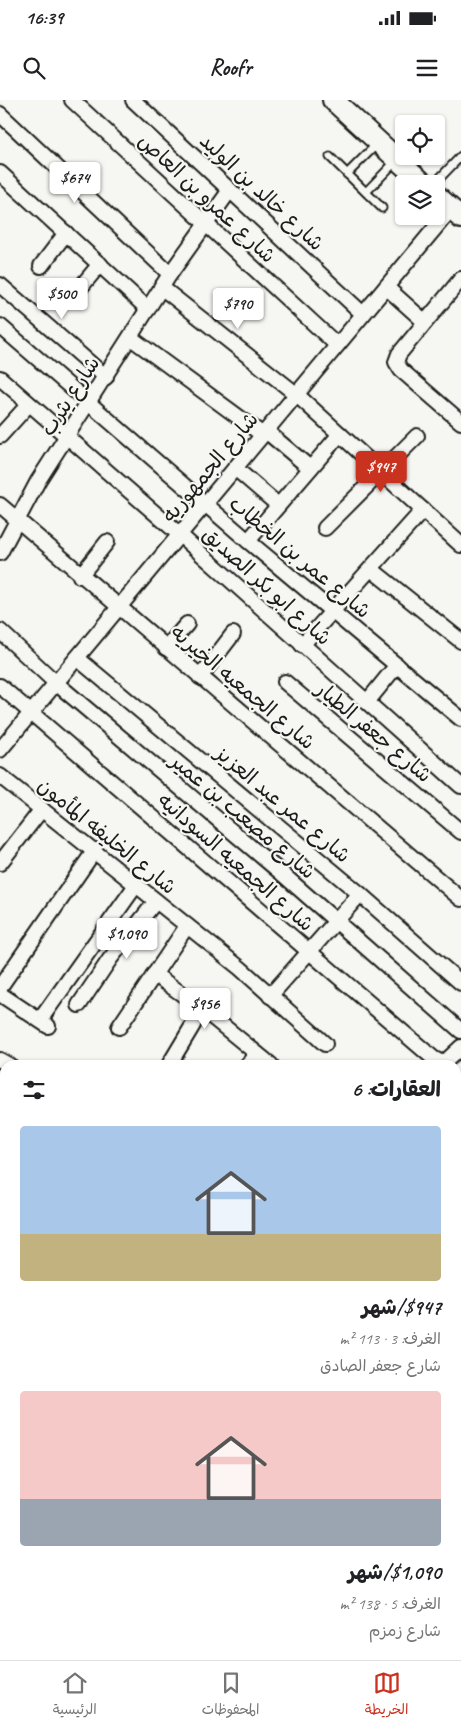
<!DOCTYPE html>
<html lang="ar">
<head>
<meta charset="utf-8">
<style>
  :root { --surface:#fff; --page:#f2f2f2; --text:#202124; --muted:#757577; --line:#e0e0e0; --accent:#c8321e }
  body { margin:0; font-family:Caveat,"Playpen Sans Arabic",sans-serif; background:var(--page); color:var(--text); direction:rtl; height:100vh; display:flex; flex-direction:column; font-size:19px; white-space:nowrap }
  * { box-sizing:border-box; margin:0 }
  p { font-size:16px; color:var(--muted) }
  .icon { flex:none; width:28px; height:28px; fill:none; stroke:currentColor; stroke-width:2; stroke-linecap:round; stroke-linejoin:round }
  .map { position:relative; flex:1; overflow:hidden; direction:ltr }
  .sheet { position:absolute; left:0px; top:960px; width:461px; height:600px; display:flex; flex-direction:column; background:var(--surface); border-radius:15px 15px 0 0; box-shadow:0 1px 4px #0004; direction:rtl }
  .sheet>* { flex:none }
  .controls { position:absolute; left:395px; top:15px; display:grid; gap:10px }
  .controls a { display:grid; place-items:center; width:50px; height:50px; border-radius:5px; background:var(--surface); box-shadow:0 1px 4px #0004; font-size:25px }
  .price { position:absolute; translate:-50% -42px; padding:0 11px; border-radius:5px; background:#fff; color:#222; font-size:16px; line-height:32px; filter:drop-shadow(0 1px 2px #0008) }
  .price::after { content:''; position:absolute; left:50%; top:30px; width:15px; height:11px; margin-left:-8px; background:inherit; clip-path:polygon(0 0,100% 0,50% 100%) }
  .price.selected { background:var(--accent); color:#fff }
  ul { padding:0; list-style:none }
  li { display:grid; align-content:center; gap:10px; height:265px; padding:0 20px }
  li span { display:grid; place-items:center; height:155px; border-radius:5px; color:#555 }
  li>.icon { margin-inline-start:auto }
  span .icon { width:90px; height:90px; fill:#fffc; stroke-width:1 }
  li b { font-size:21px }
  h2 { display:flex; justify-content:space-between; align-items:center; height:60px; padding:0 20px; font-size:21px }
  .status { display:flex; justify-content:space-between; align-items:center; height:35px; padding:0 25px; background:var(--surface); direction:ltr }
  .status svg { height:14px; fill:currentColor }
  header { display:flex; justify-content:space-between; align-items:center; height:65px; padding:0 20px; background:var(--surface); font-size:22px; font-weight:600 }
  .dock { display:flex; justify-content:space-around; align-items:center; height:70px; border-top:1px solid var(--line); background:var(--surface); font-size:14px; color:var(--muted) }
  .dock a { display:grid; justify-items:center; gap:2px }
  .dock .selected { color:var(--accent) }
  .map>svg:first-child { display:block }
</style>
</head>
<body>
<div class="status"><b>16:39</b><svg viewBox="0 0 49 12"><path d="M0 12V9h3v3zM5 12V6h3v6zM10 12V3h3v9zM15 12V0h3v12zM26 1h20v11H26zM47 4h2v5h-2z"/></svg></div>
<header><svg class="icon" aria-label="menu" viewBox="0 0 24 24"><path d="M4 6h16M4 12h16M4 18h16"/></svg>Roofr<svg class="icon" aria-label="search" viewBox="0 0 24 24"><circle cx="10" cy="10" r="6"/><path d="M15 15l6 6"/></svg></header>
<div class="map">
<svg width="461" height="1560" viewBox="0 0 461 1560">
  <rect width="100%" height="100%" fill="#f6f6f2"/>
  <filter id="ink" filterUnits="userSpaceOnUse"><feTurbulence type="fractalNoise" baseFrequency=".02" numOctaves="2"/><feDisplacementMap in="SourceGraphic" scale="10" xChannelSelector="R" yChannelSelector="G"/><feConvolveMatrix kernelMatrix="1 2 1 2 8 2 1 2 1" color-interpolation-filters="sRGB"/></filter>
  <g filter="url(#ink)">
    <g fill="none" stroke-linecap="round" stroke-linejoin="round">
      <defs>
        <g id="lane">
          <path d="M330 57 382 108"/>
          <path d="M347 74 377 44"/>
          <path d="M434 84 461 56"/>
          <path d="M366 92 397 60"/>
          <path d="M350 1555 355 1560"/>
        </g>
        <g id="street">
          <path d="M72 0 337 245"/>
          <path d="M133 0 363 214"/>
          <path d="M0 14 170 174"/>
          <path d="M0 73 148 209"/>
          <path d="M41 166 66 133"/>
          <path d="M461 179 399 254 396 262 401 270 461 322"/>
          <path d="M0 185 106 277"/>
          <path d="M161 187 296 294 461 445"/>
          <path d="M386 187 425 222"/>
          <path d="M76 193 100 164"/>
          <path d="M0 226 248 441 461 619"/>
          <path d="M131 238 263 335"/>
          <path d="M0 278 180 435 461 686"/>
          <path d="M266 331 310 368"/>
          <path d="M0 336 29 304"/>
          <path d="M235 368 278 405"/>
          <path d="M0 405 461 799"/>
          <path d="M325 428 417 336"/>
          <path d="M248 441 340 334"/>
          <path d="M0 453 38 381 170 174 230 90"/>
          <path d="M371 469 461 541"/>
          <path d="M80 476 107 442"/>
          <path d="M0 531 56 583 279 771 461 931"/>
          <path d="M302 545 423 410"/>
          <path d="M166 548 187 524"/>
          <path d="M77 558 360 794 461 883"/>
          <path d="M200 577 233 534"/>
          <path d="M285 582 461 732"/>
          <path d="M0 586 433 958 442 963 446 961 461 947"/>
          <path d="M367 602 397 565"/>
          <path d="M0 650 451 109"/>
          <path d="M0 676 240 868 325 944"/>
          <path d="M0 763 42 709"/>
          <path d="M154 874 200 907 271 965"/>
          <path d="M0 887 95 750"/>
          <path d="M0 894 48 926"/>
          <path d="M270 896 360 794"/>
          <path d="M79 905 110 859 156 801"/>
          <path d="M40 920 136 785"/>
          <path d="M119 927 187 826"/>
          <path d="M0 960 9 965"/>
          <path d="M169 965 193 925 200 907"/>
          <path d="M247 965 257 954"/>
          <path d="M0 1142 5 1134"/>
          <path d="M0 1161 5 1164"/>
          <path d="M0 1277 5 1282"/>
          <path d="M0 1357 5 1361"/>
          <path d="M0 1471 5 1476"/>
          <path d="M0 1554 6 1560"/>
          <path d="M83 1555 88 1560"/>
        </g>
        <g id="secondary">
          <path d="M333 0 424 84"/>
          <path d="M436 95 461 118"/>
          <path d="M456 1270 461 1265"/>
          <path d="M201 1560 205 1555"/>
        </g>
      </defs>
      <!-- lane casing -->
      <use href="#lane" stroke="#1c1c1c" stroke-width="11"/>
      <!-- street casing -->
      <use href="#street" stroke="#1c1c1c" stroke-width="18"/>
      <!-- secondary casing -->
      <use href="#secondary" stroke="#1c1c1c" stroke-width="24"/>
      <!-- lane -->
      <use href="#lane" stroke="#f6f6f2" stroke-width="7"/>
      <!-- street -->
      <use href="#street" stroke="#f6f6f2" stroke-width="14"/>
      <!-- secondary -->
      <use href="#secondary" stroke="#f6f6f2" stroke-width="20"/>
    </g>
  </g>
  <g text-anchor="middle" dominant-baseline="central" stroke-width="4.5" stroke-linejoin="round" paint-order="stroke">
    <!-- street labels -->
    <g font-size="21" fill="#1c1c1c" stroke="#f6f6f2">
      <text transform="translate(262 92) rotate(43)">شارع خالد بن الوليد</text>
      <text transform="translate(207 98) rotate(43)">شارع عمرو بن العاص</text>
      <text transform="translate(70 296) rotate(-57)">شارع يثرب</text>
      <text transform="translate(210 367) rotate(-50)">شارع الجمهوريه</text>
      <text transform="translate(300 457) rotate(40)">شارع عمر بن الخطاب</text>
      <text transform="translate(267 486) rotate(42)">شارع ابو بكر الصديق</text>
      <text transform="translate(243 587) rotate(40)">شارع الجمعيه الخيريه</text>
      <text transform="translate(374 632) rotate(40)">شارع جعفر الطيار</text>
      <text transform="translate(283 704) rotate(40)">شارع عمر عبد العزيز</text>
      <text transform="translate(243 716) rotate(40)">شارع مصعب بن عمير</text>
      <text transform="translate(107 736) rotate(39)">شارع الخليفه المأمون</text>
      <text transform="translate(236 762) rotate(41)">شارع الجمعيه السودانيه</text>
    </g>
  </g>
</svg>
<div class="controls">
<a><svg class="icon" aria-label="locate" viewBox="0 0 24 24"><circle cx="12" cy="12" r="6"/><path d="M12 2v4M12 18v4M2 12h4M18 12h4"/></svg></a>
<a><svg class="icon" aria-label="layers" viewBox="0 0 24 24"><path d="M12 4l9 5-9 5-9-5zM3 14l9 5 9-5"/></svg></a>
</div>
<b class="price" style="left:75px;top:104px">$674</b>
<b class="price" style="left:62px;top:220px">$500</b>
<b class="price" style="left:238px;top:230px">$790</b>
<b class="price selected" style="left:381px;top:393px">$947</b>
<b class="price" style="left:127px;top:860px">$1,090</b>
<b class="price" style="left:205px;top:930px">$956</b>
<section class="sheet">
<h2>العقارات: 6<svg class="icon" aria-label="filters" viewBox="0 0 24 24"><path d="M4 7h16M4 17h16"/><circle cx="9" cy="7" r="2"/><circle cx="15" cy="17" r="2"/></svg></h2>
<ul>
<li><span style="background:linear-gradient(#a9c7e8 70%,#c2b280 0)"><svg class="icon" aria-label="home" viewBox="0 0 24 24"><path d="M3 11l9-7 9 7M6 9v11h12V9"/></svg></span><div><b>$947/شهر</b><p>الغرف: 3 · 113 m²</p><p>شارع جعفر الصادق</p></div></li>
<li><span style="background:linear-gradient(#f6c9c9 70%,#9aa5b1 0)"><svg class="icon" aria-label="home" viewBox="0 0 24 24"><path d="M3 11l9-7 9 7M6 9v11h12V9"/></svg></span><div><b>$1,090/شهر</b><p>الغرف: 5 · 138 m²</p><p>شارع زمزم</p></div></li>
</ul>
</section>
</div>
<nav class="dock">
<a class="selected"><svg class="icon" aria-label="map" viewBox="0 0 24 24"><path d="M3 6l6-2 6 2 6-2v14l-6 2-6-2-6 2zM9 4v14M15 6v14"/></svg>الخريطة</a>
<a><svg class="icon" aria-label="saved" viewBox="0 0 24 24"><path d="M7 4h10v16l-5-4-5 4z"/></svg>المحفوظات</a>
<a><svg class="icon" aria-label="home" viewBox="0 0 24 24"><path d="M3 11l9-7 9 7M6 9v11h12V9"/></svg>الرئيسية</a>
</nav>
</body>
</html>
